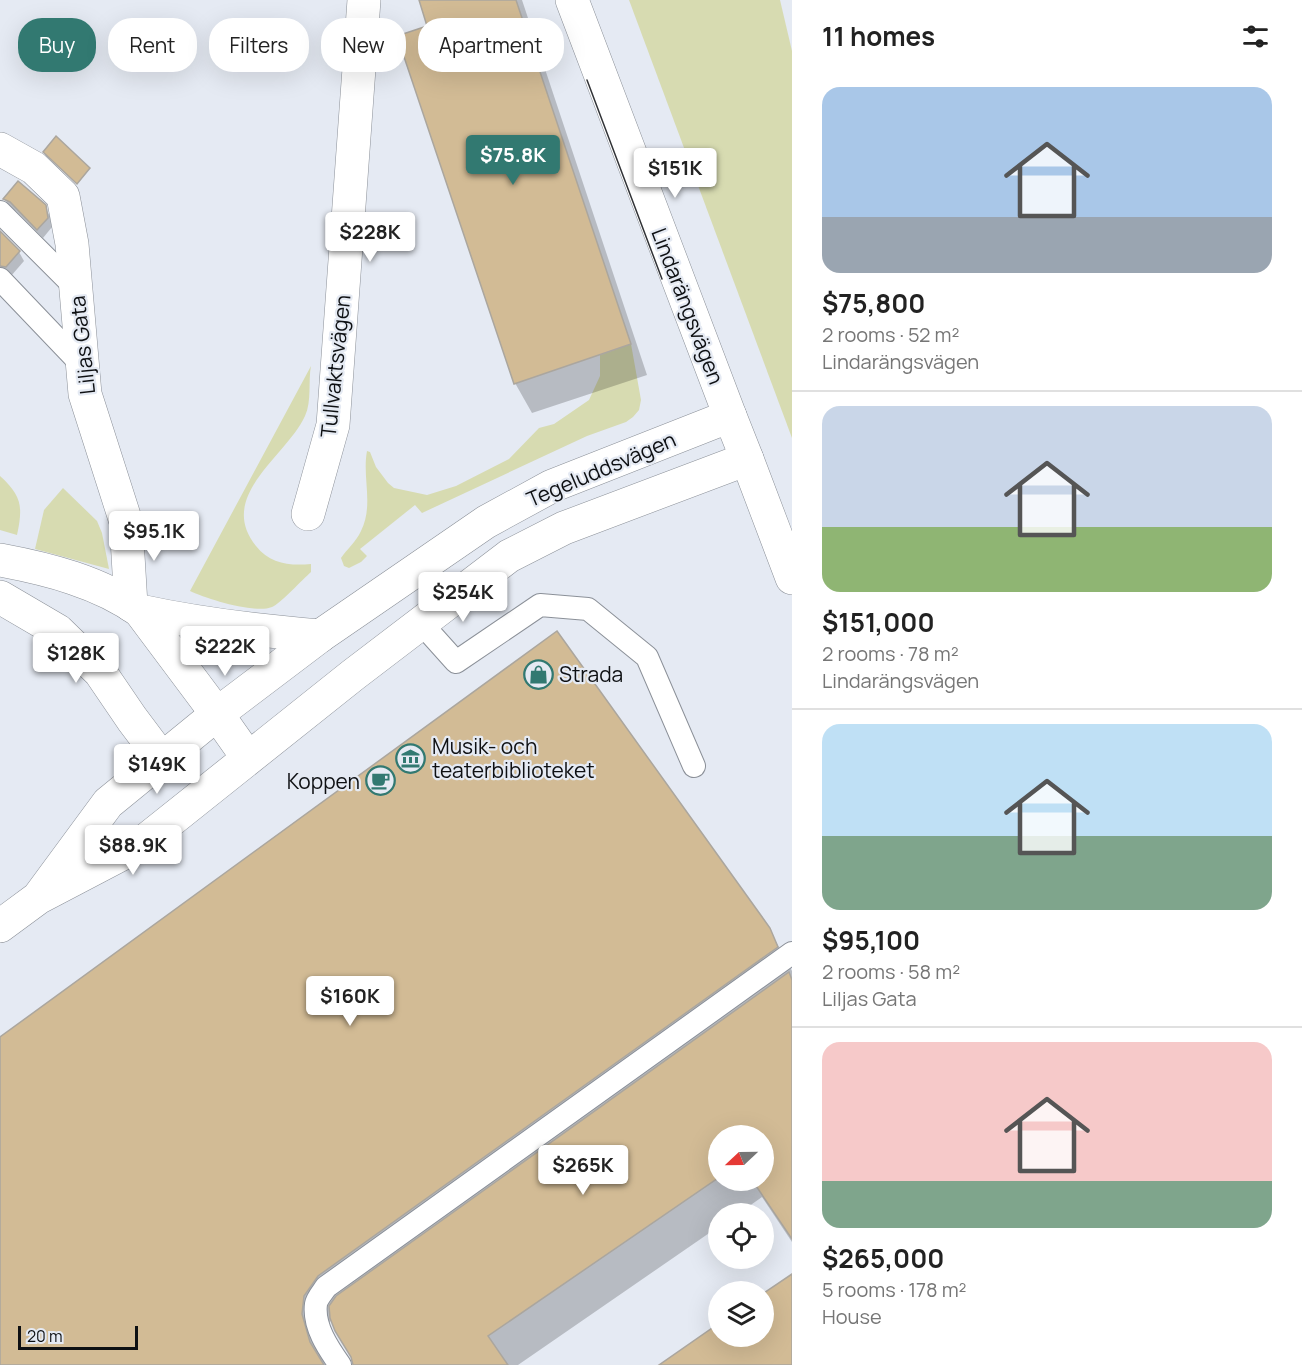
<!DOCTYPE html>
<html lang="en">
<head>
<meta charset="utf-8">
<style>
  :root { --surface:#fff; --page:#f2f2f2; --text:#222; --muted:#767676; --line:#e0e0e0; --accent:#327971 }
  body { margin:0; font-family:Manrope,sans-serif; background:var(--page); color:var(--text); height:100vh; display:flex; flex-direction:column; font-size:22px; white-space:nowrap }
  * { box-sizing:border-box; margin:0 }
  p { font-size:20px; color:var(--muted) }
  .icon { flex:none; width:33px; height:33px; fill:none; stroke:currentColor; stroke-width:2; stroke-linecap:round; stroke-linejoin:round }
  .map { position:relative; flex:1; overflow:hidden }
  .side { display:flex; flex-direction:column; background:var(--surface); width:510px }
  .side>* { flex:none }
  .banner { position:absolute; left:18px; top:18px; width:570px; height:54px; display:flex; gap:12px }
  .needle { width:39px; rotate:248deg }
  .tools { position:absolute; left:708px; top:1125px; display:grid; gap:12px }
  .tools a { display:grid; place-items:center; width:66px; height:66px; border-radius:50%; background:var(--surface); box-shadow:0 6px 24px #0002; font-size:30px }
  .scale { position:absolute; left:18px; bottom:15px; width:120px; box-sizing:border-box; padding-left:6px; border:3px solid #0e1013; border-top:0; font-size:16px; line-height:21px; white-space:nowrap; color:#0e1013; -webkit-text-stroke:4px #e5eaf3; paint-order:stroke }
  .price { position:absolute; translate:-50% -51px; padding:0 14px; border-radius:6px; background:#fff; color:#222; font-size:20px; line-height:39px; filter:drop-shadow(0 2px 3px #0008) }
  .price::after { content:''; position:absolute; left:50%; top:36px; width:18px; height:14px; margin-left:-9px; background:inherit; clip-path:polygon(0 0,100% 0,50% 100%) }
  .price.on { background:var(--accent); color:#fff }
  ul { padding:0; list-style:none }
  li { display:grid; align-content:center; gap:12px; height:318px; padding:0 30px }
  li+li { border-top:2px solid var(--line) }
  li span { display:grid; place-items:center; height:186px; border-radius:18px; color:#555 }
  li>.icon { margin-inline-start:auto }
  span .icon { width:108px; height:108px; fill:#fffc; stroke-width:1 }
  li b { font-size:26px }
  h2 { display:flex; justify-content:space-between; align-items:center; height:72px; padding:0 30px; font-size:26px }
  .tag { padding:0 21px; border-radius:24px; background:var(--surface); box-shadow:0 6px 24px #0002; font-size:21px; line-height:54px }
  .tag.on { background:var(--accent); color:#fff }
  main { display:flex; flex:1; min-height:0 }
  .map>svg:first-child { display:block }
</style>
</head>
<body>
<main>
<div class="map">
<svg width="792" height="1365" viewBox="0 0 792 1365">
  <rect width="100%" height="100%" fill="#e5eaf3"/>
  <!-- green -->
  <g fill="#d7dbb1">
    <path d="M629 0H780L792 51V438Z"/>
    <path d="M631 344 641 400 639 410 633 417 626 422 587 436 422 513 415 505 360 549 367 556 361 562 349 568 344 566 341 558C347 549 356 542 361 531 374 505 362 478 367 451L370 452 376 467 388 483 394 488 427 495 456 486 509 459 539 428 554 424 589 400 600 376V355Z"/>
    <path d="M311 366C308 381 312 401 305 416 286 457 216 496 256 546 270 564 290 566 311 564V572C303 579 280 604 272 607 255 614 207 599 190 591Z"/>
    <path d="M0 476C22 496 23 507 17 535L0 530Z"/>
    <path d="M63 488 97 521 102 533 109 569 35 549 44 510Z"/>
  </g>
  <!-- shadow -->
  <g fill="#0003" fill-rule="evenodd">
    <path d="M420 0H522L647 375 532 413 515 383 429 27Z"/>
    <path d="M5 199 44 206 50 216 52 227 43 238 16 211 10 208Z"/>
    <path d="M0 232 19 252 24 261 11 276H0Z"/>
    <path d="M769 929 792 971V1242L762 1197 738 1214H718V1227L518 1365H355L332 1319 327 1326 322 1340 325 1365H0V1039ZM718 1136H764V1180H718Z"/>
    <path d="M792 1275V1365H662L718 1326V1336H764V1295Z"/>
  </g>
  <!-- building -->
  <g fill="#d2bb95" stroke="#aba69e" stroke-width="1.5">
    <path d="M419 0H516L631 344 514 384 397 36 427 26Z"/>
    <path d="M56 136 90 168 77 184 43 152Z"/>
    <path d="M18 181 46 205 48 218 37 230 10 202 3 199Z"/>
    <path d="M0 231 20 251 6 267 0 266Z"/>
    <path d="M557 631 770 928 778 947 318 1276 304 1296 302 1314 310 1342 324 1365H0V1037Z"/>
    <path d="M789 972 792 980V1239L752 1180H764V1136H718V1178L488 1336 508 1365H353L351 1357 335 1331 330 1318 329 1306 336 1296Z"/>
    <path d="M792 1274V1365H659L718 1324V1336H764V1293Z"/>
  </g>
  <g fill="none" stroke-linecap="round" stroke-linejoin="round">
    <defs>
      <g id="service">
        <path d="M0 212 75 287"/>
        <path d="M0 279 82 365"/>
        <path d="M421 623 456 662 540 605 588 609 647 657 694 766"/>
        <path d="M340 1365C328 1348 313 1326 316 1304 317 1298 323 1292 326 1287L792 953"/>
      </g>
      <g id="minor">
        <path d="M0 149 34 168 63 196 72 244 85 394 126 522 131 605"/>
        <path d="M308 514 333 425 364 0"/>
      </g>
      <g id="tertiary">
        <path d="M572 0 730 416"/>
        <path d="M747 459 792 578"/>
        <path d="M0 560C48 569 100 582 140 611L217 714"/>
        <path d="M0 597 58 631 100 672 132 719 162 759"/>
        <path d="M140 611C200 624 259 631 320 636"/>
      </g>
      <g id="secondary">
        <path d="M217 714 248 758"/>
        <path d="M0 926 38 898 141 844 353 675 509 556 564 528 747 459 730 416 552 486 486 522 320 636 217 714 108 803 38 898"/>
      </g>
    </defs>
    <!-- service casing -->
    <use href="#service" stroke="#8b9098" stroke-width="24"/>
    <!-- minor casing -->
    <use href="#minor" stroke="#8b9098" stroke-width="34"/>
    <!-- tertiary casing -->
    <use href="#tertiary" stroke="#8b9098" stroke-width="34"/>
    <!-- secondary casing -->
    <use href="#secondary" stroke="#8b9098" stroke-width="34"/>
    <!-- service -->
    <use href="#service" stroke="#fff" stroke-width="22"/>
    <!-- minor -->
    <use href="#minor" stroke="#fff" stroke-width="33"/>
    <!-- tertiary -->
    <use href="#tertiary" stroke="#fff" stroke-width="33"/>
    <!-- secondary -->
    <use href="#secondary" stroke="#fff" stroke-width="33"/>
    <!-- tram -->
    <path stroke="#313337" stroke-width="1.5" d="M587 80 662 279"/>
  </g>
  <!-- icons -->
  <defs>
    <symbol id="shop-ring" viewBox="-11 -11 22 22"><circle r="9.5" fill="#e5eaf3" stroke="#327971" stroke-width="1.5"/><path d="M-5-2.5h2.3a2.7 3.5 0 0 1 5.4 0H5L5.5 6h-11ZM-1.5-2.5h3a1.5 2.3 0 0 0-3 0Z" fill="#327971"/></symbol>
    <symbol id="museum-ring" viewBox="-11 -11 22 22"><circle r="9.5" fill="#e5eaf3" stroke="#327971" stroke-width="1.5"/><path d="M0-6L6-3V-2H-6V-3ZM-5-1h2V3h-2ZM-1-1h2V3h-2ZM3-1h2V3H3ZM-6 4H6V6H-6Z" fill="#327971"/></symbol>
    <symbol id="cafe-ring" viewBox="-11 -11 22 22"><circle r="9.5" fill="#e5eaf3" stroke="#327971" stroke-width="1.5"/><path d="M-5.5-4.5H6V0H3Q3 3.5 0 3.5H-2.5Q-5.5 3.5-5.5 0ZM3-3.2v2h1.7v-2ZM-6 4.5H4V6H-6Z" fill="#327971"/></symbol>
  </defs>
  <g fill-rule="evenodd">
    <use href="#shop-ring" x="522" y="658" width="33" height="33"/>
    <use href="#museum-ring" x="394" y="742" width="33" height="33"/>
    <use href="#cafe-ring" x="364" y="764" width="33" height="33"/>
  </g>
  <g text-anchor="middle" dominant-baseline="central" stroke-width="4.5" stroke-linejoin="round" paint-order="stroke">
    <!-- street labels -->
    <g font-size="21" fill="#0e1013" stroke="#e5eaf3">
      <text transform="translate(688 306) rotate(69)">Lindarängsvägen</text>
      <text transform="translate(82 345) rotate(-96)">Liljas Gata</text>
      <text transform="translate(335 366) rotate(-84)">Tullvaktsvägen</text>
      <text transform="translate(601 469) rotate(-23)">Tegeluddsvägen</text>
    </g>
    <!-- poi labels -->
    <g font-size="21" fill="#0e1013" stroke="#e5eaf3" text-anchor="start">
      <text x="559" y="674">Strada</text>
      <text x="432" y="746">Musik- och<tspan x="432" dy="24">teaterbiblioteket</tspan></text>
      <text x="360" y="781" text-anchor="end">Koppen</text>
    </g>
  </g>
</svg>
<div class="tools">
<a><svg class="needle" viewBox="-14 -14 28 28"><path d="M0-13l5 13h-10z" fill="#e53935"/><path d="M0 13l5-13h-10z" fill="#767676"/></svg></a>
<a><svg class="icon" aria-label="locate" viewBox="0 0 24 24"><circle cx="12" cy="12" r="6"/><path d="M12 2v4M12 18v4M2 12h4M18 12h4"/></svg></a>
<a><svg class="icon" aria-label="layers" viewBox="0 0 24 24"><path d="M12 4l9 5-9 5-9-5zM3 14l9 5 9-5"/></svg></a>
</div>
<div class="scale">20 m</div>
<b class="price on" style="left:513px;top:186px">$75.8K</b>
<b class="price" style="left:675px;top:199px">$151K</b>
<b class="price" style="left:370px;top:263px">$228K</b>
<b class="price" style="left:154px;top:562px">$95.1K</b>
<b class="price" style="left:463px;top:623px">$254K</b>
<b class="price" style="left:225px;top:677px">$222K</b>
<b class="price" style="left:76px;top:684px">$128K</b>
<b class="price" style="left:157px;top:795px">$149K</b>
<b class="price" style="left:133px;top:876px">$88.9K</b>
<b class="price" style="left:350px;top:1027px">$160K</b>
<b class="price" style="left:583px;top:1196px">$265K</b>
<div class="banner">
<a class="tag on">Buy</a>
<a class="tag">Rent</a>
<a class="tag">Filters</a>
<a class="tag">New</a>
<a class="tag">Apartment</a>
</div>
</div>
<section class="side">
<h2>11 homes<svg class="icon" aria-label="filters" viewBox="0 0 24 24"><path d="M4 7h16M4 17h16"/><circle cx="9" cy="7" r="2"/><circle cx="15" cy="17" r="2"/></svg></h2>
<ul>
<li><span style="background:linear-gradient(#a9c7e8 70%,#9aa5b1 0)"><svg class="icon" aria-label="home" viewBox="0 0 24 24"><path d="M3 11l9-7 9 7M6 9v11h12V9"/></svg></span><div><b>$75,800</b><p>2 rooms · 52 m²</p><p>Lindarängsvägen</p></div></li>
<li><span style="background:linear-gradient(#c9d6e8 65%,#8fb573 0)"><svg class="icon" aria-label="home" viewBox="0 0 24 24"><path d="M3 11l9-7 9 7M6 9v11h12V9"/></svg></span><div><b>$151,000</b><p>2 rooms · 78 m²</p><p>Lindarängsvägen</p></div></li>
<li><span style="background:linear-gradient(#bfe0f5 60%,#7fa58c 0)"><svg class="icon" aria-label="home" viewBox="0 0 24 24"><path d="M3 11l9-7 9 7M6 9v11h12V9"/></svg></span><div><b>$95,100</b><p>2 rooms · 58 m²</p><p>Liljas Gata</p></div></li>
<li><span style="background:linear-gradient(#f6c9c9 75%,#7fa58c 0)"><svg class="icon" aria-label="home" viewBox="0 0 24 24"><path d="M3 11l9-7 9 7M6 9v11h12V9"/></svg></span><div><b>$265,000</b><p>5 rooms · 178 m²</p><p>House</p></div></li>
</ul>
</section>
</main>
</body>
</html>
